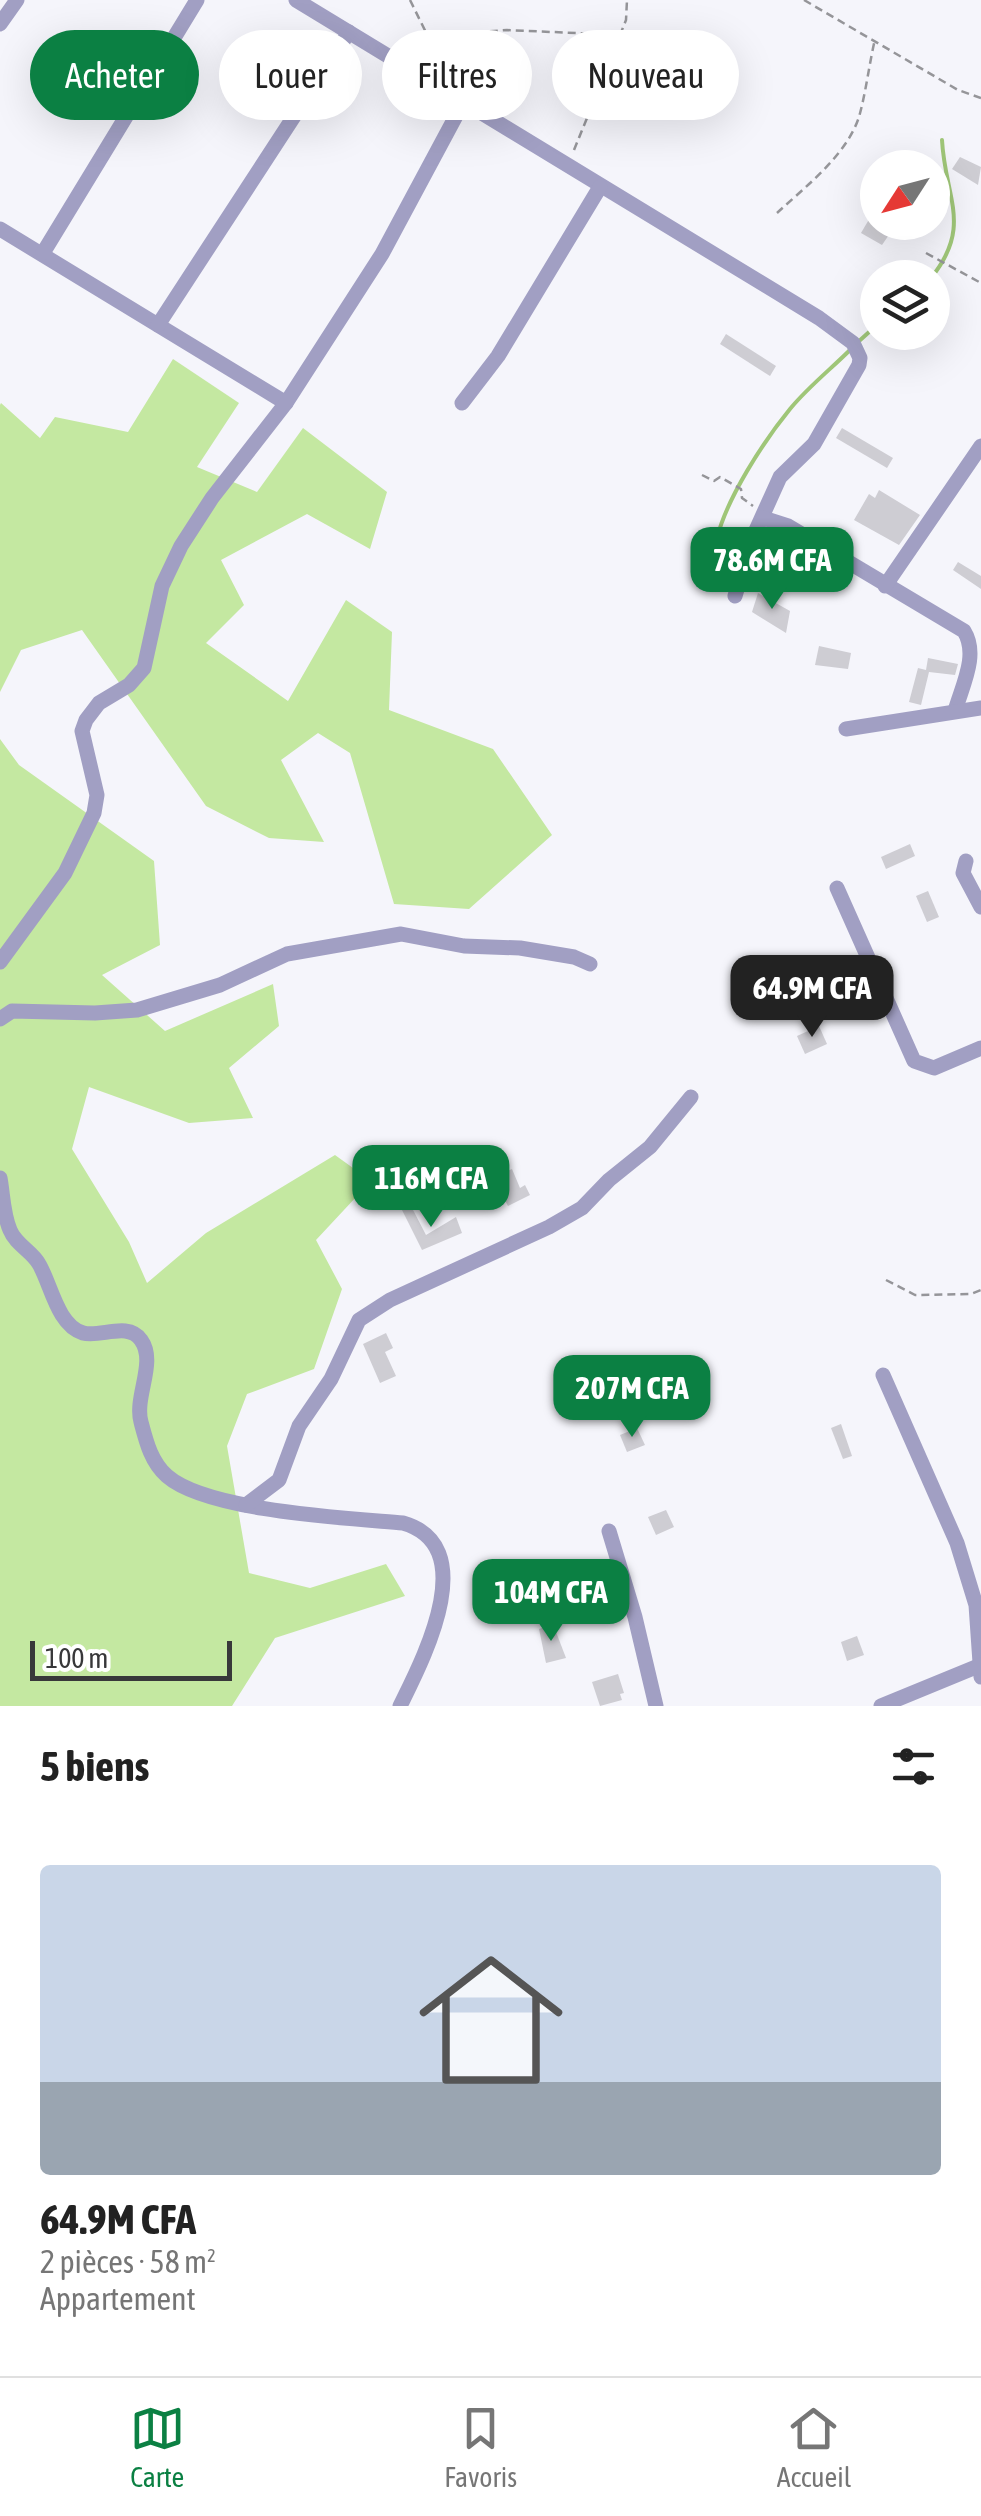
<!DOCTYPE html>
<html lang="fr">
<head>
<meta charset="utf-8">
<style>
  :root { --surface:#fff; --page:#f2f2f2; --text:#222; --muted:#767676; --line:#e0e0e0; --accent:#0b8043 }
  body { margin:0; font-family:"Asap Condensed",sans-serif; background:var(--page); color:var(--text); height:100vh; display:flex; flex-direction:column; font-size:38px; white-space:nowrap }
  * { box-sizing:border-box; margin:0 }
  p { font-size:32px; color:var(--muted) }
  .icon { flex:none; width:55px; height:55px; fill:none; stroke:currentColor; stroke-width:2; stroke-linecap:round; stroke-linejoin:round }
  .map { position:relative; height:1706px; overflow:hidden }
  .panel { display:flex; flex-direction:column; background:var(--surface); flex:1 }
  .panel>* { flex:none }
  .guide { position:absolute; left:30px; top:30px; width:922px; height:90px; display:flex; gap:20px }
  .needle { width:65px; rotate:234deg }
  .tools { position:absolute; left:860px; top:150px; display:grid; gap:20px }
  .tools a { display:grid; place-items:center; width:90px; height:90px; border-radius:50%; background:var(--surface); box-shadow:0 10px 40px #0002; font-size:50px }
  .scale { position:absolute; left:30px; bottom:25px; width:202px; box-sizing:border-box; padding-left:10px; border:5px solid #38383a; border-top:0; font-size:28px; line-height:35px; white-space:nowrap; color:#38383a; -webkit-text-stroke:8px #fff; paint-order:stroke }
  .price { position:absolute; translate:-50% -85px; padding:0 22px; border-radius:20px; background:var(--accent); color:#fff; font-size:32px; line-height:65px; filter:drop-shadow(0 2px 5px #0008) }
  .price::after { content:''; position:absolute; left:50%; top:60px; width:30px; height:22px; margin-left:-15px; background:inherit; clip-path:polygon(0 0,100% 0,50% 100%) }
  .price.active { background:#222; color:#fff }
  ul { padding:0; list-style:none }
  li { display:grid; align-content:center; gap:20px; height:530px; padding:0 40px }
  li span { display:grid; place-items:center; height:310px; border-radius:10px; color:#555 }
  li>.icon { margin-inline-start:auto }
  span .icon { width:180px; height:180px; fill:#fffc; stroke-width:1 }
  li b { font-size:42px }
  h2 { display:flex; justify-content:space-between; align-items:center; height:120px; padding:0 40px; font-size:42px }
  .chip { padding:0 35px; border-radius:45px; background:var(--surface); box-shadow:0 10px 40px #0002; font-size:35px; line-height:90px }
  .chip.active { background:var(--accent); color:#fff }
  .dock { display:flex; justify-content:space-around; align-items:center; height:140px; border-top:2px solid var(--line); background:var(--surface); font-size:28px; color:var(--muted) }
  .dock a { display:grid; justify-items:center; gap:5px }
  .dock .active { color:var(--accent) }
  .map>svg:first-child { display:block }
</style>
</head>
<body>
<div class="map">
<svg width="981" height="1706" viewBox="0 0 981 1706">
  <rect width="100%" height="100%" fill="#f5f5fb"/>
  <!-- green -->
  <g fill="#c4e8a1">
    <path d="M173 359 239 403 197 467 257 492 303 428 387 492 370 549 307 514 221 560 244 605 206 643 288 701 346 600 392 632 389 710 493 749 552 835 469 909 394 904 350 753 318 733 281 760 324 842 269 838 206 806 82 630 21 650 0 692V405L1 403 40 438 55 417 128 432Z"/>
    <path d="M0 739 19 765 154 861 160 945 102 975 165 1031 273 984 279 1026 229 1068 253 1118 189 1123 89 1087 72 1149 129 1242 147 1283 206 1233 335 1155 371 1181 316 1240 342 1289 314 1369 247 1394 227 1446 249 1573 310 1588 386 1564 405 1596 275 1638 232 1706H0Z"/>
  </g>
  <g fill="none" stroke-linecap="round" stroke-linejoin="round">
    <!-- stream -->
    <g stroke="#9fc678" stroke-width="4">
      <path d="M931 278C973 226 945 198 942 140"/>
      <path d="M858 342 878 324"/>
      <path d="M717 538C727 498 763 442 790 409 808 387 831 369 851 349"/>
    </g>
  </g>
  <!-- building -->
  <g fill="#cecdd3">
    <path d="M960 157 981 167 978 185 952 169Z"/>
    <path d="M871 216 893 229 882 245 861 233Z"/>
    <path d="M726 334 776 366 770 376 720 344Z"/>
    <path d="M842 428 893 458 887 468 836 438Z"/>
    <path d="M879 490 920 515 899 545 854 520 869 494 875 498Z"/>
    <path d="M958 562 981 576V589L953 570Z"/>
    <path d="M758 593 790 611 786 633 752 612Z"/>
    <path d="M819 646 851 653 848 669 815 665Z"/>
    <path d="M928 658 958 664 955 675 929 672 921 705 909 702 918 668 926 670Z"/>
    <path d="M910 844 915 856 886 869 881 857Z"/>
    <path d="M928 891 939 917 927 922 916 896Z"/>
    <path d="M819 1026 827 1044 805 1054 797 1036Z"/>
    <path d="M512 1169 520 1188 525 1185 530 1195 508 1206 501 1193 497 1195 489 1179Z"/>
    <path d="M411 1206 426 1235 456 1217 462 1233 422 1250 402 1210Z"/>
    <path d="M386 1333 393 1348 385 1352 396 1376 380 1383 363 1344Z"/>
    <path d="M841 1424 852 1456 843 1459 831 1428Z"/>
    <path d="M637 1428 645 1445 627 1452 620 1435Z"/>
    <path d="M666 1510 674 1527 656 1535 648 1517Z"/>
    <path d="M591 1565 596 1580 567 1591 560 1571Z"/>
    <path d="M553 1624 566 1658 546 1663 539 1629Z"/>
    <path d="M857 1636 864 1655 847 1661 841 1642Z"/>
    <path d="M618 1674 624 1693 620 1694 622 1700 600 1706 592 1682Z"/>
  </g>
  <g fill="none" stroke-linecap="round" stroke-linejoin="round">
    <!-- path -->
    <g stroke="#959599" stroke-width="2.5" stroke-dasharray="8 5" stroke-linecap="butt">
      <path d="M410 0 447 75"/>
      <path d="M804 0 958 90 981 98"/>
      <path d="M425 36 507 30 620 35 626 20 627 0"/>
      <path d="M574 150 620 37"/>
      <path d="M777 213C806 186 846 156 859 117 866 92 869 65 875 39"/>
      <path d="M926 253 981 283"/>
      <path d="M702 475 714 481 720 477 741 489 742 498 753 506"/>
      <path d="M886 1280 915 1295 971 1294 981 1290"/>
    </g>
    <!-- minor -->
    <g stroke="#a19fc3" stroke-width="15">
      <path d="M296 0 819 318 853 343 860 358 859 365 814 444 780 477 752 539 735 596"/>
      <path d="M0 24 17 0"/>
      <path d="M0 229 286 403"/>
      <path d="M43 253 197 0"/>
      <path d="M158 325 349 32"/>
      <path d="M462 403 498 356 600 187"/>
      <path d="M763 518 788 526 964 631C979 655 962 686 955 711"/>
      <path d="M885 586 981 446"/>
      <path d="M846 729 981 708"/>
      <path d="M966 861 963 873 981 907"/>
      <path d="M837 888 914 1061 934 1068 981 1048"/>
      <path d="M0 962 65 873 94 813 97 795 82 731 86 720 99 703 129 685 144 668 162 586 181 546 212 498 286 403 382 254 464 101"/>
      <path d="M0 1019 12 1011 95 1013 137 1010 220 985 287 954 401 934 464 946 520 948 574 957 590 964"/>
      <path d="M0 1178C3 1194 3 1214 10 1230 16 1245 32 1251 39 1264 51 1284 57 1325 83 1333 100 1338 128 1321 141 1340 157 1362 134 1397 141 1422 146 1441 151 1462 167 1476 207 1511 346 1518 403 1523 483 1546 422 1661 400 1706"/>
      <path d="M883 1375 957 1543 976 1605 981 1677"/>
      <path d="M246 1505 279 1480 299 1426 331 1379 359 1320 390 1300 549 1227 582 1208 609 1180 650 1147 691 1097"/>
      <path d="M609 1531 635 1617 656 1706"/>
      <path d="M881 1706 981 1665"/>
    </g>
  </g>
</svg>
<div class="tools">
<a><svg class="needle" viewBox="-14 -14 28 28"><path d="M0-13l5 13h-10z" fill="#e53935"/><path d="M0 13l5-13h-10z" fill="#767676"/></svg></a>
<a><svg class="icon" aria-label="layers" viewBox="0 0 24 24"><path d="M12 4l9 5-9 5-9-5zM3 14l9 5 9-5"/></svg></a>
</div>
<div class="scale">100 m</div>
<b class="price" style="left:772px;top:612px">78.6M CFA</b>
<b class="price active" style="left:812px;top:1040px">64.9M CFA</b>
<b class="price" style="left:431px;top:1230px">116M CFA</b>
<b class="price" style="left:632px;top:1440px">207M CFA</b>
<b class="price" style="left:551px;top:1644px">104M CFA</b>
<div class="guide">
<a class="chip active">Acheter</a>
<a class="chip">Louer</a>
<a class="chip">Filtres</a>
<a class="chip">Nouveau</a>
</div>
</div>
<section class="panel">
<h2>5 biens<svg class="icon" aria-label="filters" viewBox="0 0 24 24"><path d="M4 7h16M4 17h16"/><circle cx="9" cy="7" r="2"/><circle cx="15" cy="17" r="2"/></svg></h2>
<ul>
<li><span style="background:linear-gradient(#c9d6e8 70%,#9aa5b1 0)"><svg class="icon" aria-label="home" viewBox="0 0 24 24"><path d="M3 11l9-7 9 7M6 9v11h12V9"/></svg></span><div><b>64.9M CFA</b><p>2 pièces · 58 m²</p><p>Appartement</p></div></li>
</ul>
</section>
<nav class="dock">
<a class="active"><svg class="icon" aria-label="map" viewBox="0 0 24 24"><path d="M3 6l6-2 6 2 6-2v14l-6 2-6-2-6 2zM9 4v14M15 6v14"/></svg>Carte</a>
<a><svg class="icon" aria-label="saved" viewBox="0 0 24 24"><path d="M7 4h10v16l-5-4-5 4z"/></svg>Favoris</a>
<a><svg class="icon" aria-label="home" viewBox="0 0 24 24"><path d="M3 11l9-7 9 7M6 9v11h12V9"/></svg>Accueil</a>
</nav>
</body>
</html>
